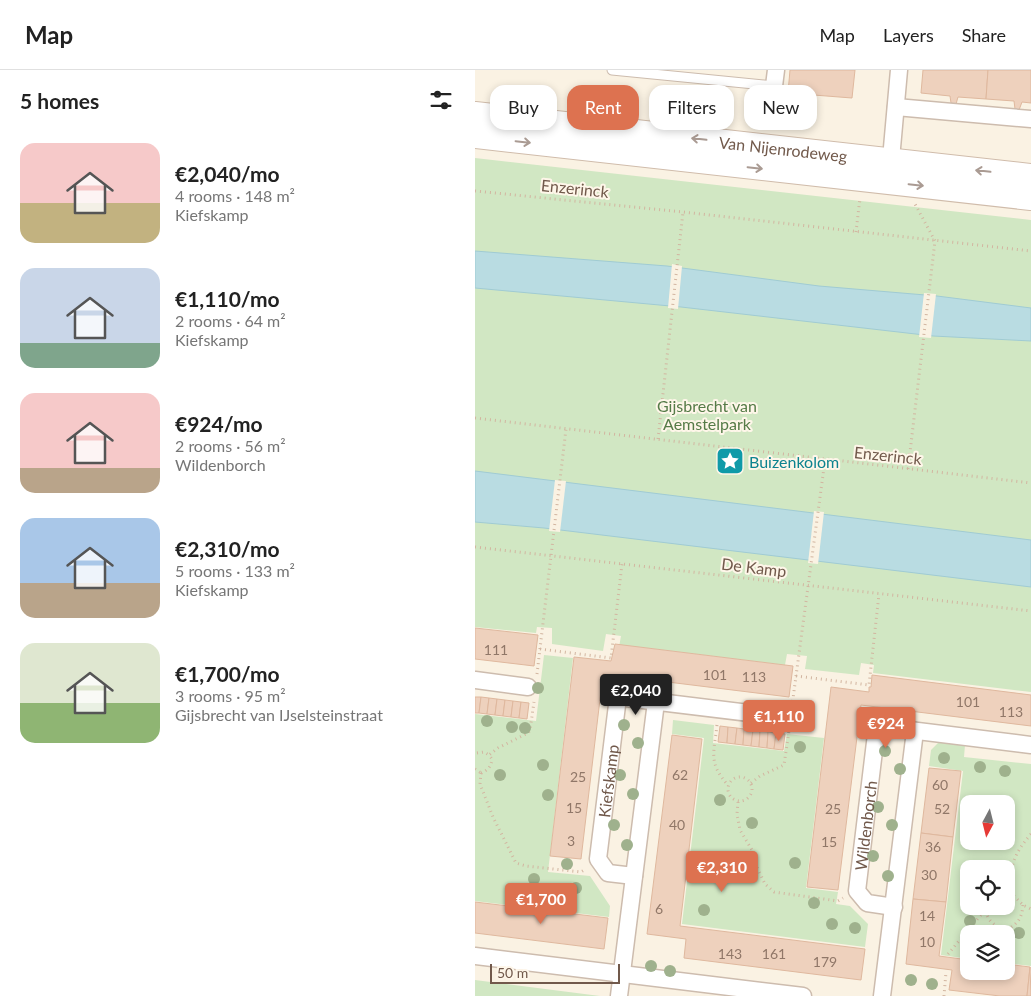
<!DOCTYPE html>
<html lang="en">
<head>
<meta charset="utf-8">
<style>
  :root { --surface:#fff; --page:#f6f6f6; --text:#222; --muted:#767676; --line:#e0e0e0; --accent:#dd7250 }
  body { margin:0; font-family:Lato,sans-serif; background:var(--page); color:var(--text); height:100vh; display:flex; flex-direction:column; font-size:19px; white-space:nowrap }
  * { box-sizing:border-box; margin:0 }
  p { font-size:16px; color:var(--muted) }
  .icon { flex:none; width:28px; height:28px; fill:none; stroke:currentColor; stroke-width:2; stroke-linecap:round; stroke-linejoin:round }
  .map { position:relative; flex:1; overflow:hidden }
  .details { display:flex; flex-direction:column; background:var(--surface); width:475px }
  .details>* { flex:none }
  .banner { position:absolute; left:15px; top:15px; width:465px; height:45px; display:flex; gap:10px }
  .needle { width:32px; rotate:187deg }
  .buttons { position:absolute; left:485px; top:725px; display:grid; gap:10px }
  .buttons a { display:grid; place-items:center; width:55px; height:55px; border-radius:10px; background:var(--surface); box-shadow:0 2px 8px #0003; font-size:25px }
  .scale { position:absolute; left:15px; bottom:12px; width:130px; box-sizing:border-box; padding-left:5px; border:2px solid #71594b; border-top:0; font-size:14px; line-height:18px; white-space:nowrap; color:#71594b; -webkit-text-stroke:4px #fef6e9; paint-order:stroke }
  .price { position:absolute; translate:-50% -42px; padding:0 11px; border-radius:5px; background:var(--accent); color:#fff; font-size:16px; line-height:32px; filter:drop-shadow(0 1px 2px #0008) }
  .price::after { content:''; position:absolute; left:50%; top:30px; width:15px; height:11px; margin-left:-8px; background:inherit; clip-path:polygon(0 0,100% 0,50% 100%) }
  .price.current { background:#222; color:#fff }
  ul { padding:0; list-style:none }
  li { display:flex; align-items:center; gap:15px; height:125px; padding:0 20px }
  li span { display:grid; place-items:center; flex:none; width:140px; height:100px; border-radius:15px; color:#555 }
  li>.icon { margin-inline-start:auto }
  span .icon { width:60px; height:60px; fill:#fffc; stroke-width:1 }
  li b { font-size:21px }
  h2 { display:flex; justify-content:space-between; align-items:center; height:60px; padding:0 20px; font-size:21px }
  .tag { padding:0 18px; border-radius:15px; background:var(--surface); box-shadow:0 2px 8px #0003; font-size:18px; line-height:45px }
  .tag.current { background:var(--accent); color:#fff }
  header { display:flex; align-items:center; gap:30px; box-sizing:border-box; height:70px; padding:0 25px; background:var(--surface); border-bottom:1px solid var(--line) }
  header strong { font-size:24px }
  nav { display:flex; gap:28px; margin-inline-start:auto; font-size:18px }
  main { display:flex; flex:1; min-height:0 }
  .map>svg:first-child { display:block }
</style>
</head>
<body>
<header>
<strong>Map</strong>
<nav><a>Map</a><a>Layers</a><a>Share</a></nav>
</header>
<main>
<section class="details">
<h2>5 homes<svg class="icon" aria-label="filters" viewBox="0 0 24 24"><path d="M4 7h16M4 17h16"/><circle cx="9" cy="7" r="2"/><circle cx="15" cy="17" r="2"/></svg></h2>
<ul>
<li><span style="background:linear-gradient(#f6c9c9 60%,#c2b280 0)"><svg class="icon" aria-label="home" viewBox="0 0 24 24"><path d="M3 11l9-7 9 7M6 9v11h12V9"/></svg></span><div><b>€2,040/mo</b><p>4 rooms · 148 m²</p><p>Kiefskamp</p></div></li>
<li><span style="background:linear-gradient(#c9d6e8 75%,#7fa58c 0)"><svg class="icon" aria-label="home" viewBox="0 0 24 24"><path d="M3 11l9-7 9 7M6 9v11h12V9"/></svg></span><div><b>€1,110/mo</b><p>2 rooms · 64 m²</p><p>Kiefskamp</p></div></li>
<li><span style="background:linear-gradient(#f6c9c9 75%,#b9a48a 0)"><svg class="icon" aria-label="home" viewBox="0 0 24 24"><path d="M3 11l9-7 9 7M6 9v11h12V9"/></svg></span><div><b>€924/mo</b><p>2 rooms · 56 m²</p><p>Wildenborch</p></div></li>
<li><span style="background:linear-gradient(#a9c7e8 65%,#b9a48a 0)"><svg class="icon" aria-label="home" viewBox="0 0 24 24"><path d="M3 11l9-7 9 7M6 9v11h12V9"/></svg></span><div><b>€2,310/mo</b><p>5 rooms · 133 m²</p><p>Kiefskamp</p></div></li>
<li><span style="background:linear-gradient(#dfe7d0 60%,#8fb573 0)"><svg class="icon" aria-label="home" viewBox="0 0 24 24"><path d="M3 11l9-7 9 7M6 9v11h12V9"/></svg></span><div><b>€1,700/mo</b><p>3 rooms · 95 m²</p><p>Gijsbrecht van IJselsteinstraat</p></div></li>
</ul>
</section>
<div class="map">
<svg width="556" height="926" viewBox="0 0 556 926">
  <rect width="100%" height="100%" fill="#faf2e3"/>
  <!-- green -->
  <g fill="#d1e7c3" fill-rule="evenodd">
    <path d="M0 88 556 150V622L398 603 399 595 386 593 384 605 330 599 332 586 312 584 310 595 172 578 144 577 146 566 131 564 128 581 77 574V558L62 557 61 563 0 557Z"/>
    <path d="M69 585 98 588 73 802 115 806 135 836 134 847 0 831V644L61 651Z"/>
    <path d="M198 650 239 655 238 673 309 681 312 664 349 668 331 818 363 822 361 834 375 836 393 854 390 877 207 854 229 668 197 664Z"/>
    <path d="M464 672 490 675 489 687 556 694V896L531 893V864H494V889L466 885 488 701 454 696 456 680ZM494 734H531V771H494ZM494 799H531V836H494Z"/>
    <path d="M0 910 125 926H0Z"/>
  </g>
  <!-- water -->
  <g fill="#b9dce2" stroke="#a0cbd3">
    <path d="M0 181 192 196 344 216 462 226 556 238V271L458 266 206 237 0 218Z"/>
    <path d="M0 401 556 470V517L69 458 0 452Z"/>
  </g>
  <!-- pier -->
  <g fill="#faf2e3">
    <path d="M197 194 207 196 203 239 193 238Z"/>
    <path d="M449 223 461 224 456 268 444 267Z"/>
    <path d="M80 410 91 411 85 462 74 461Z"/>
    <path d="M339 441 349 442 343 494 333 493Z"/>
  </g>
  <!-- building -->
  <g fill="#eed1bd" stroke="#dfb89e">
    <path d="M315 0H380L377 28 313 23Z"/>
    <path d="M448 0H513L511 29 483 27 481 34 476 33 475 26 446 23Z"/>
    <path d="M513 0H556V33L547 32 544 40 540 39 539 31 511 29Z"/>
    <path d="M0 558 63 565 59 596 0 589Z"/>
    <path d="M140 574 318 596 314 627 128 604 106 789 75 786 99 587 136 591Z"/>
    <path d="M397 605 556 625V656L386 635 363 820 332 817 356 617 394 622V617H396Z"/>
    <path d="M0 627H6L4 643H0Z"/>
    <path d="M6 627 14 628 12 644 4 643Z"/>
    <path d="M14 628 22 629 20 645 12 644Z"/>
    <path d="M22 629 30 630 28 646 20 645Z"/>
    <path d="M30 630 38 631 36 647 28 646Z"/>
    <path d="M38 631 46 632 44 648 36 647Z"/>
    <path d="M46 632 54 633 52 649 44 648Z"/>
    <path d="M245 656 253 657 252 673 243 672Z"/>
    <path d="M253 657 262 658 260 674 252 673Z"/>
    <path d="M262 658 269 659 268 675 260 674Z"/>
    <path d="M269 659 278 660 276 676 268 675Z"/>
    <path d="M278 660 285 661 284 677 276 676Z"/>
    <path d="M285 661 293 662 292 678 284 677Z"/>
    <path d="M293 662 301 663 299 679 292 678Z"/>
    <path d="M301 663 310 664 308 680 299 679Z"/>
    <path d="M197 665 227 669 205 856 390 879 386 910 209 888 211 869 172 864Z"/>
    <path d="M454 698 486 701 478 767 446 763Z"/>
    <path d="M446 763 478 767 471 832 438 829Z"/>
    <path d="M438 829 471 832 464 886 494 890V901H531V894L555 897 552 926H525L474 920 477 900 431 894Z"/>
    <path d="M0 832 133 848 129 879 0 863Z"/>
    <path d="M555 897 556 926H552Z"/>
  </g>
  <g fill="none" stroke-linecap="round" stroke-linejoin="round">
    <defs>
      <path id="lane" d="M137 0 299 16"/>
      <g id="street">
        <path d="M299 16 301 0"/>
        <path d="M421 37 556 49"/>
        <path d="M415 100 424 0"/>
        <path d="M0 610 53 617"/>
        <path id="s1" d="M159 806 133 803 123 789 143 627 307 647"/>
        <path id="s2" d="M419 837 392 833 382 821 402 656 556 675"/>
        <path d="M0 886 328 926"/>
        <path d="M144 926 181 632"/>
        <path d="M407 926 440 661"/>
      </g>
      <g id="secondary">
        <path id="s3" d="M0 44 556 106"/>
        <path d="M0 66 556 128"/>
      </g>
    </defs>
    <!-- lane casing -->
    <use href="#lane" stroke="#cdbcae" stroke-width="11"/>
    <!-- street casing -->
    <use href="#street" stroke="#cdbcae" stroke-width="19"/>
    <!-- secondary casing -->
    <use href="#secondary" stroke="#d0bcab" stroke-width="26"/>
    <!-- path -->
    <g stroke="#d2b5a0" stroke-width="3" stroke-dasharray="1 4" stroke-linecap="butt">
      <path d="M0 121 208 142 556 181"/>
      <path d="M381 162 385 128"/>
      <path d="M0 348 556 413"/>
      <path d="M183 369 208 142"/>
      <path d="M433 399 460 171 440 134"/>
      <path d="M0 477 556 541"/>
      <path d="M65 579 136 588 147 494"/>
      <path d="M62 604 91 359"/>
      <path d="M321 606 394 615 404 524"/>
      <path d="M317 636 350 390"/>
      <path d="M242 655C239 683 233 693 253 715"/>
      <path d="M2 683 9 682 14 685"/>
      <path d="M0 699 6 703"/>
      <path d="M6 703 5 714 18 747 41 793 51 796 106 802 111 799"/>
      <path d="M6 703C13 700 16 697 17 689L14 685 23 678 53 663 55 660 59 632"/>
      <circle cx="265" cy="719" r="12"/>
      <path d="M276 713 285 706 309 695 314 661"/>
      <path d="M263 732 262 744 265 760 277 780 282 797 290 814 299 822 363 831 368 828"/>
      <path d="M556 764C539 784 536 794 533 820L548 835 556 839"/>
      <path d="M512 836C509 849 519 856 531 860 543 854 547 848 548 835"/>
      <path d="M473 884 511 839"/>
      <path d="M469 926 471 902"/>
    </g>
    <!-- lane -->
    <use href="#lane" stroke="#fff" stroke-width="9"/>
    <!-- street -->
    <use href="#street" stroke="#fff" stroke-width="16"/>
    <!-- secondary -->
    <use href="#secondary" stroke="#fff" stroke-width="24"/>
  </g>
  <!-- trees -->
  <g fill="#9fb18d">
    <circle cx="63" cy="618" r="6"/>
    <circle cx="12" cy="651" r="6"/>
    <circle cx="149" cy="655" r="6"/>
    <circle cx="37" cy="657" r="6"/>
    <circle cx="50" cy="658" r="6"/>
    <circle cx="163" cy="673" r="6"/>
    <circle cx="325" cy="677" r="6"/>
    <circle cx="410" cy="681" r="6"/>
    <circle cx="469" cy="688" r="6"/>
    <circle cx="68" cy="695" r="6"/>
    <circle cx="505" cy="697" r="6"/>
    <circle cx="425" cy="699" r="6"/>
    <circle cx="530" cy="701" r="6"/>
    <circle cx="25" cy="705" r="6"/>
    <circle cx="145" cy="705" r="6"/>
    <circle cx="158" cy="724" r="6"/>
    <circle cx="73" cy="725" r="6"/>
    <circle cx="245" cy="730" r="6"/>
    <circle cx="403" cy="737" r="6"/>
    <circle cx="277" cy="753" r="6"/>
    <circle cx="139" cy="755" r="6"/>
    <circle cx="417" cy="755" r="6"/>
    <circle cx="152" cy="775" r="6"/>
    <circle cx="398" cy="786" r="6"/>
    <circle cx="256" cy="788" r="6"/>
    <circle cx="320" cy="793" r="6"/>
    <circle cx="92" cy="794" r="6"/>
    <circle cx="413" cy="806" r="6"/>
    <circle cx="59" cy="809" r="6"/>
    <circle cx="101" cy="818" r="6"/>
    <circle cx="339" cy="833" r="6"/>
    <circle cx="229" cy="840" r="6"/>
    <circle cx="495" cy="851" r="6"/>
    <circle cx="357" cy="854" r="6"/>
    <circle cx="380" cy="858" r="6"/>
    <circle cx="544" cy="863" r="6"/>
    <circle cx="176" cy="896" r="6"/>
    <circle cx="195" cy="901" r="6"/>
    <circle cx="436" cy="910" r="6"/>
    <circle cx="457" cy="914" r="6"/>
  </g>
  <!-- one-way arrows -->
  <defs><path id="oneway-shaft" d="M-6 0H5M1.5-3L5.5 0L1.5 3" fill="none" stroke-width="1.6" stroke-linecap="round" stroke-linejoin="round" transform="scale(1.25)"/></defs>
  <g stroke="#aa9b93">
    <use href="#oneway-shaft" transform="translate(224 69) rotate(-174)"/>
    <use href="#oneway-shaft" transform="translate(48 72) rotate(6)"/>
    <use href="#oneway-shaft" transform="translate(280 98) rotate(6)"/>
    <use href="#oneway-shaft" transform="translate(508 101) rotate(-174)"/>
    <use href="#oneway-shaft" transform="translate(441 115) rotate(6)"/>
  </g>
  <!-- icons -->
  <defs>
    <symbol id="sight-square" viewBox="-11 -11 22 22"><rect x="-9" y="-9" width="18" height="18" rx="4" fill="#0f9aa8" stroke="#fef6e9"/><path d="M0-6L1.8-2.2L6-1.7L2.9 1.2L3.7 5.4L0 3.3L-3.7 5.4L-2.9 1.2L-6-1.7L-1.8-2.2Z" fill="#fff"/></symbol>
  </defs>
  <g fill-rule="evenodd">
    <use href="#sight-square" x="239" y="375" width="32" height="32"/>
  </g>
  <g text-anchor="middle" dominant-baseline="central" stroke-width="4" stroke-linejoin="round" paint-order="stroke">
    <!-- number labels -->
    <g font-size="14" fill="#907768">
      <text x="21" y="579">111</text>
      <text x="240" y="604">101</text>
      <text x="279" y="606">113</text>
      <text x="493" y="631">101</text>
      <text x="536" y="641">113</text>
      <text x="205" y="704">62</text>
      <text x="103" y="706">25</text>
      <text x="465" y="714">60</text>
      <text x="99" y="737">15</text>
      <text x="358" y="738">25</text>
      <text x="467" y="738">52</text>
      <text x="202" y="754">40</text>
      <text x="96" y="770">3</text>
      <text x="354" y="771">15</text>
      <text x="458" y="776">36</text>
      <text x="454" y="804">30</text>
      <text x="184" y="838">6</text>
      <text x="452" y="845">14</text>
      <text x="452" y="871">10</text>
      <text x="255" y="883">143</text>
      <text x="299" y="883">161</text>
      <text x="350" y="891">179</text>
    </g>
    <!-- street labels -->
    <g font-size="16" fill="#71594b" stroke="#fef6e9">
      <text stroke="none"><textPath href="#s3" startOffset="310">Van Nijenrodeweg</textPath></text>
      <text transform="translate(100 118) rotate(6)">Enzerinck</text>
      <text transform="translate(413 385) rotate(6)">Enzerinck</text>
      <text transform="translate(279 497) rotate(7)">De Kamp</text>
      <text stroke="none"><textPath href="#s1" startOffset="122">Kiefskamp</textPath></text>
      <text stroke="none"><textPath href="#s2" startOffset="109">Wildenborch</textPath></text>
    </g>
    <!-- park labels -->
    <g font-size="16" fill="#557b47" stroke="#fef6e9">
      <text x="232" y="335">Gijsbrecht van<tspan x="232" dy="18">Aemstelpark</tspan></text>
    </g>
    <!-- culture labels -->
    <g font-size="16" fill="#0d838f" stroke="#fef6e9" text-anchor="start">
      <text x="274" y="391">Buizenkolom</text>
    </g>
  </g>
</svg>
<div class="buttons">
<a><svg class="needle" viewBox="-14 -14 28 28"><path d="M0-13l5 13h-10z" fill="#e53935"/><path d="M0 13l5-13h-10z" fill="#767676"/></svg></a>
<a><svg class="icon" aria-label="locate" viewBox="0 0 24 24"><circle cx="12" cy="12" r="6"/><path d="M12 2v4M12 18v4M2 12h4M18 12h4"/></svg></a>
<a><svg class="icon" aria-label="layers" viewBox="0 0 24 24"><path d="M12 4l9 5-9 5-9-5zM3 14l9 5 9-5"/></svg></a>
</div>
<div class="scale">50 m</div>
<b class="price current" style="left:161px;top:646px">€2,040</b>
<b class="price" style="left:304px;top:672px">€1,110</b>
<b class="price" style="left:411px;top:679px">€924</b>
<b class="price" style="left:247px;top:823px">€2,310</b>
<b class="price" style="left:66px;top:855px">€1,700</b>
<div class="banner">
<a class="tag">Buy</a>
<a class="tag current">Rent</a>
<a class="tag">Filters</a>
<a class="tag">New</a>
</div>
</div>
</main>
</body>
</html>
